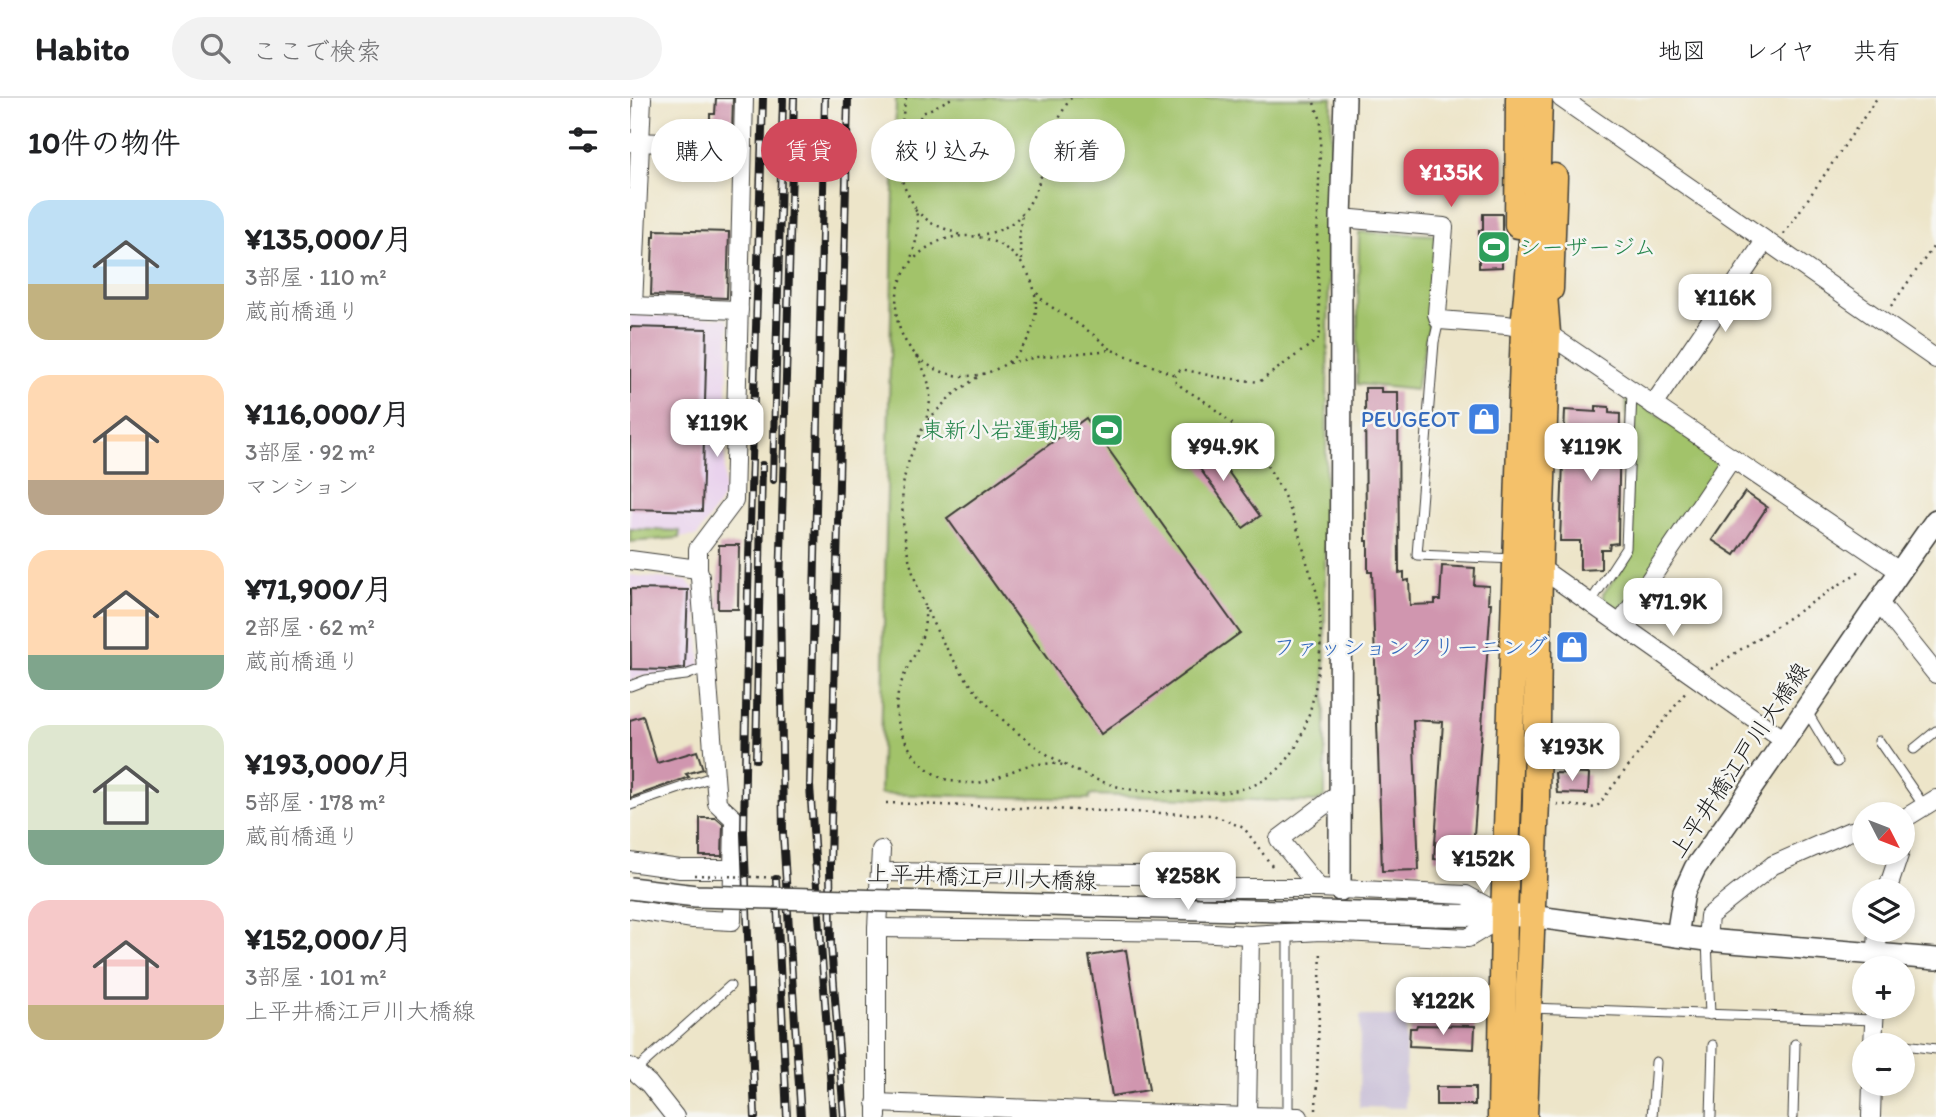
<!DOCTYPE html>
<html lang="ja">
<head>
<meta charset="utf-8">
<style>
  :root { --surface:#fff; --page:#f2f2f2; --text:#202124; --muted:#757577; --line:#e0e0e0; --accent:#d1495b }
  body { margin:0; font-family:Itim,"Klee One",sans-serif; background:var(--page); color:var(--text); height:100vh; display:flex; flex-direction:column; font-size:26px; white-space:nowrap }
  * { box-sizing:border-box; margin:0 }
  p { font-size:23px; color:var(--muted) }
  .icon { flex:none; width:38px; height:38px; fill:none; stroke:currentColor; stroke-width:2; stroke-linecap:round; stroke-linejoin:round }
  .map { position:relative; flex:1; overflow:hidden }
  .sheet { display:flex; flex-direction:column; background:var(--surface); width:630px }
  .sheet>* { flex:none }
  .banner { position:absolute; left:21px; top:21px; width:665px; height:63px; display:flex; gap:14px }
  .needle { width:46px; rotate:132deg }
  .tools { position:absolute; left:1222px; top:704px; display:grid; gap:14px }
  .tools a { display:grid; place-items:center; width:63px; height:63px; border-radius:50%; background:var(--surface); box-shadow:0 4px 10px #0003; font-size:35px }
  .price { position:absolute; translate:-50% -60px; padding:0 16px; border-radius:14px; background:#fff; color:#222; font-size:23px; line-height:46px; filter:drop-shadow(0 2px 4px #0008) }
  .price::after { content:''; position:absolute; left:50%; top:42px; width:21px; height:16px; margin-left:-10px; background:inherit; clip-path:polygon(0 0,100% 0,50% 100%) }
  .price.on { background:var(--accent); color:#fff }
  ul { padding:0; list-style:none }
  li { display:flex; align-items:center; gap:21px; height:175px; padding:0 28px }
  li span { display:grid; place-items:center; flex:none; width:196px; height:140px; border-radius:21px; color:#555 }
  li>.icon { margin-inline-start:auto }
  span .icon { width:84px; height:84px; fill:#fffc; stroke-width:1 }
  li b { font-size:30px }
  h2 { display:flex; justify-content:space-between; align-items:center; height:84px; padding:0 28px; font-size:30px }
  .tag { padding:0 24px; border-radius:32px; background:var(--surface); box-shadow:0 4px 10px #0003; font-size:24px; line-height:63px }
  .tag.on { background:var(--accent); color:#fff }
  header { display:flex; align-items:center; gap:42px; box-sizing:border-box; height:98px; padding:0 35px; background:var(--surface); border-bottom:2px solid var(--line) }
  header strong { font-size:33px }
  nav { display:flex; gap:38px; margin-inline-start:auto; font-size:24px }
  .search { width:490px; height:63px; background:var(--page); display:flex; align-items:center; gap:18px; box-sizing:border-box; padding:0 24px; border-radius:38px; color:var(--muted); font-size:26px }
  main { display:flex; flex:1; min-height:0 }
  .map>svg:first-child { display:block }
</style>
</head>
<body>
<header>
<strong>Habito</strong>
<div class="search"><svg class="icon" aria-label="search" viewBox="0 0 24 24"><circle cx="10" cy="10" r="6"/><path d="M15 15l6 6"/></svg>ここで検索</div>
<nav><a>地図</a><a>レイヤ</a><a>共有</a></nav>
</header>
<main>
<section class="sheet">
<h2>10件の物件<svg class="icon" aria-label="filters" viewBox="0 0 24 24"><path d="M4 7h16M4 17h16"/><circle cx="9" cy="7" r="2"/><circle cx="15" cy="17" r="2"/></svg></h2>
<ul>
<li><span style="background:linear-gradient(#bfe0f5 60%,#c2b280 0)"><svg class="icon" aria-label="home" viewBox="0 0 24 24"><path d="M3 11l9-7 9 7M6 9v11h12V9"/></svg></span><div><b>¥135,000/月</b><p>3部屋 · 110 m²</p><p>蔵前橋通り</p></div></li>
<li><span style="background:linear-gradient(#ffd9b3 75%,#b9a48a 0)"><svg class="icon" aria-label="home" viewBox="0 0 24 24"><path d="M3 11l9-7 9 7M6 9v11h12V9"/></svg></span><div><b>¥116,000/月</b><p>3部屋 · 92 m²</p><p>マンション</p></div></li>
<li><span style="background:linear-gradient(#ffd9b3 75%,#7fa58c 0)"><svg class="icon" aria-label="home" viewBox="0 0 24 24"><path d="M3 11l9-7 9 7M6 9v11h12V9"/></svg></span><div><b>¥71,900/月</b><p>2部屋 · 62 m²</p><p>蔵前橋通り</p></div></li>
<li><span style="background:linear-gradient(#dfe7d0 75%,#7fa58c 0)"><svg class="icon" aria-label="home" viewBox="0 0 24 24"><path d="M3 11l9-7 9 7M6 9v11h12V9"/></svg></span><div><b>¥193,000/月</b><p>5部屋 · 178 m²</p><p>蔵前橋通り</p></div></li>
<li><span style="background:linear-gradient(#f6c9c9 75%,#c2b280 0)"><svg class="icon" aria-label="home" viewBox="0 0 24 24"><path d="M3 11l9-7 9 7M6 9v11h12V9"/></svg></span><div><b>¥152,000/月</b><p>3部屋 · 101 m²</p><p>上平井橋江戸川大橋線</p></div></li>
</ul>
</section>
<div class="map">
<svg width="1306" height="1019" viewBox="0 0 1306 1019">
  <rect width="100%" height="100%" fill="#f6f6f2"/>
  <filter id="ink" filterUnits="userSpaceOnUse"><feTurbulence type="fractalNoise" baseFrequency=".0143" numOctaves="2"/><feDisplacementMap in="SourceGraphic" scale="14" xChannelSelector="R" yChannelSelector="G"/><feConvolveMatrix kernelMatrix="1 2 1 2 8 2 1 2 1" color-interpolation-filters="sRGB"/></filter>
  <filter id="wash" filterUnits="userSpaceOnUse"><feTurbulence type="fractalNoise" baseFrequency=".00686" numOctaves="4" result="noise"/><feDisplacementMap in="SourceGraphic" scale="28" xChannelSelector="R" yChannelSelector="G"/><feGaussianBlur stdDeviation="1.57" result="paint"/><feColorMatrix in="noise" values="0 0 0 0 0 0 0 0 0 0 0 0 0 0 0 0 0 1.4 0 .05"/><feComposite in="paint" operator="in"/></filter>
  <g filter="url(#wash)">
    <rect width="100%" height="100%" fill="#ede5c9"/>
    <!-- built -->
    <g fill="#e9d2ed">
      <path d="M0 217 96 220 99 225 94 398 67 438 0 444Z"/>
      <path d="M0 477 57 483 65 492 71 569 56 574 10 578 0 584Z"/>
    </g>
    <!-- industrial -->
    <path fill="#c9bfd7" d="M730 918H776L775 1010 729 1009Z"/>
    <!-- green -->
    <g fill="#a2c36b" stroke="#5f7044" stroke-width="2">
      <path d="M266 0H702L695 421V698L685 704 460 697 459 701 250 696Z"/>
      <path d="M729 134 806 137 802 212 786 292 727 286Z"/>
      <path d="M996 297 1099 361 993 511 983 513 974 507 973 496 1002 457Z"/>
      <path d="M0 431 50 433 49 440 0 444Z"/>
    </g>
    <g id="blocks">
      <!-- building -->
      <g fill="#d096af">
        <path d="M86 0H103L102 35H80V16H85Z"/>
        <path d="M853 116H872V169L849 170V132H853Z"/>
        <path d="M25 132 99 134 97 200 21 197 23 139H25Z"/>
        <path d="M0 229 77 231 72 413 0 411Z"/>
        <path d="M735 290H751V294H768L769 475 774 474V483L779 482 780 507 805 506V502H810L812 468 845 470 844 487 859 488 858 505H861L842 764 804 761 813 624 783 622 789 772 752 773 742 474H738V443H736Z"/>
        <path d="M966 308 979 309V315L990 316 988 445 980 446 979 451H971V471L950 472V443H930L935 312 966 314Z"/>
        <path d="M456 320 610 535 471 636 317 420Z"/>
        <path d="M574 340 630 418 613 430 557 353Z"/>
        <path d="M1115 394 1137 409 1105 457 1082 442Z"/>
        <path d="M89 447H109L108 511H88Z"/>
        <path d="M0 491 58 492 55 570 40 572 1 571Z"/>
        <path d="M13 618 27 665 67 653 73 671 56 676 59 679 0 700V622Z"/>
        <path d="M925 675 959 676 958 696 927 695Z"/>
        <path d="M70 720H86L93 726 92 758H70Z"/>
        <path d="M496 852 519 992 482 998 459 858Z"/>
        <path d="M787 927 845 928 844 951 779 948 780 930H786Z"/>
        <rect x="806" y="989" width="39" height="18"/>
      </g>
    </g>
  </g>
  <g filter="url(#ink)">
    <use href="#blocks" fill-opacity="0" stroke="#3b3a36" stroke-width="2"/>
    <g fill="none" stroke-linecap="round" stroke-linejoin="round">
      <defs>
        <g id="service">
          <path d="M809 222 804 244 787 457 885 461"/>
          <path d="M960 505 996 450 1002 294"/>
          <path d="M0 588 16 582 56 577 77 569"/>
          <path d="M1176 612 1207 664"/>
          <path d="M1249 643 1294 708"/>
          <path d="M1284 651 1306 633"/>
          <path d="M0 707 85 678"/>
          <path d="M658 835V1019"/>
          <path d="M1077 842 1080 917"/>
          <path d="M900 910 1244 922"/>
          <path d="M1244 943 1306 951"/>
          <path d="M5 973 100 888"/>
          <path d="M1022 1019 1026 964"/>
          <path d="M1081 1019 1083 947"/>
          <path d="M1163 1019 1165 946"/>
        </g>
        <g id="minor">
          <path d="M931 0 1306 261"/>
          <path d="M0 44 113 47"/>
          <path d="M711 120 814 129 807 216 809 222 877 227 917 235 1269 473"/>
          <path d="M0 208 109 212"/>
          <path d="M3 208 12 0"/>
          <path d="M1023 307 1135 143"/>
          <path d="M0 462 68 471V451L104 403 114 0"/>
          <path d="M909 469 1156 643"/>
          <path d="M1249 505 1306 576"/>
          <path d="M990 526 1102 360"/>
          <path d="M1272 722 1306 701"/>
          <path d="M0 764 50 771H103"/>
          <path d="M689 790 649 741 710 695"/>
          <path d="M1257 793 1270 754"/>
          <path d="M0 811 63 821 102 823 104 721 87 705 70 479 68 471"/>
          <path d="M247 830 566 834 620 837 691 833 838 840 874 818 836 797 689 790H570L509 777 250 774"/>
          <path d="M620 837 617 1018 669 1019"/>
          <path d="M1077 842 1079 818 1143 767 1218 734 1234 730"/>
          <path d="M1246 870 1248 831"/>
          <path d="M1243 947 1245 908"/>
          <path d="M0 969 19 986 45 1019"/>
          <path d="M246 1005 617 1019"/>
          <path d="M247 1019V830L251 752"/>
          <path d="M1241 1019 1242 985"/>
        </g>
        <g id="tertiary">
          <path d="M710 792 711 120 715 0"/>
          <path d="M805 817 900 818 1077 842 1306 861"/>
          <path d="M1047 838 1054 794 1065 770C1148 656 1224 537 1306 422"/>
        </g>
        <g id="primary">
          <path d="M888 127 889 0"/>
          <path d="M920 191 924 79"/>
          <path d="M871 1019 874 818 894 230 906 99 909 0"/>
          <path d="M894 1019 906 703 909 469 917 235 912 171"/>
        </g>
      </defs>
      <!-- service casing -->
      <use href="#service" stroke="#3b3a36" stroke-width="11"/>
      <!-- minor casing -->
      <use href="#minor" stroke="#3b3a36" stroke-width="20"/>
      <!-- tertiary casing -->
      <use href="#tertiary" stroke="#3b3a36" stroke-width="24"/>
      <!-- primary casing -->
      <use href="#primary" stroke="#3b3a36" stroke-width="29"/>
      <!-- path -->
      <g stroke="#3b3a36" stroke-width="2.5" stroke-dasharray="2 5" stroke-linecap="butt">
        <path d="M276 0C271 19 269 61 272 81 274 92 281 100 285 110 291 128 286 146 280 163"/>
        <path d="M274 43 293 15 322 0"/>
        <path d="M285 112 301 125 330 137"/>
        <path d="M1154 136 1247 0"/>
        <path d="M348 137C423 129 406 46 441 0"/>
        <circle cx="336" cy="208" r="70"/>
        <path d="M392 162 389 137 392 117"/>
        <path d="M407 195 414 204 460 234 482 252"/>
        <path d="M1261 208 1306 145"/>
        <path d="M286 258C322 313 278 336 273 389 267 460 300 532 341 587 377 634 439 679 498 691 517 695 536 692 555 694 587 696 618 696 644 675 666 657 675 632 682 605 690 571 694 531 687 496 684 483 678 470 675 457 665 418 651 386 627 353 613 335 596 319 577 305 566 297 553 292 544 282L545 277 551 271 587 279 629 284 690 240 687 143 691 22 682 0"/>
        <path d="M379 265 407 259 482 252 545 277"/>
        <path d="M298 322 321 298 349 278"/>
        <path d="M295 510C297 551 276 561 268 596 260 626 282 664 308 678 316 683 330 685 340 685 361 686 376 674 396 668 408 665 421 665 433 667"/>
        <path d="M1081 571 1233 471"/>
        <path d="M256 705 583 717 614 730 645 772"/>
        <path d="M927 706 966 710 1056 594"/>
        <path d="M686 1012 691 851"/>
      </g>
      <!-- service -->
      <use href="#service" stroke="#fff" stroke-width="9"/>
      <!-- minor -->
      <use href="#minor" stroke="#fff" stroke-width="18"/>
      <!-- tertiary -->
      <use href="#tertiary" stroke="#fff" stroke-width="21"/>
      <!-- primary -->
      <use href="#primary" stroke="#f4c16a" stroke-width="26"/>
      <defs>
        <g id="rail">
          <path d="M164 0 150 489 153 736 171 1019"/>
          <path d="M195 0 180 688 203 1019"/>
          <path d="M143 382 153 1"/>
          <path d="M126 661 132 367"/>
          <path d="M146 781 157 1019"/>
          <path d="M125 1019 114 735 118 493 133 0"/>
          <path d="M214 1019 201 847 200 767 218 0"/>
        </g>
      </defs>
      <!-- rail casing -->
      <use href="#rail" stroke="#1c1c1c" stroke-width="8"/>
      <!-- rail -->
      <use href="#rail" stroke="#f6f6f2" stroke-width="5" stroke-dasharray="16" stroke-linecap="butt"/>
      <defs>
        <path id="tertiary-bridge" d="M0 790 66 798 805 817"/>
      </defs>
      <!-- tertiary-bridge casing -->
      <use href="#tertiary-bridge" stroke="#3b3a36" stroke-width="24" stroke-linecap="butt"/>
      <!-- path-bridge -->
      <path stroke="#3b3a36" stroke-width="2.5" stroke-dasharray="2 5" stroke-linecap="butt" d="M64 777 155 780"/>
      <!-- tertiary-bridge -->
      <use href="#tertiary-bridge" stroke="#fff" stroke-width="21"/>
    </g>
  </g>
  <!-- icons -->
  <defs>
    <symbol id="stadium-square" viewBox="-11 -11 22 22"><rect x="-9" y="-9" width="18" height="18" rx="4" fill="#2e9e5b" stroke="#f6f6f2"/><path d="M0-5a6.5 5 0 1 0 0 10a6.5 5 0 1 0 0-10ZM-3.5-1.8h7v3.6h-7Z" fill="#fff"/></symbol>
    <symbol id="shop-square" viewBox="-11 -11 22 22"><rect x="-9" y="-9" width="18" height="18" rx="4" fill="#3f7fe0" stroke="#f6f6f2"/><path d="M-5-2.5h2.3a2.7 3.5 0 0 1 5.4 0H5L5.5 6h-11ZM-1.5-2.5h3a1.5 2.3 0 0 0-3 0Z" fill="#fff"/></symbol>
  </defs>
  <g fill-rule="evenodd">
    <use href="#stadium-square" x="845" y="130" width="38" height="38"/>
    <use href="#shop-square" x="835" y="302" width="38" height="38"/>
    <use href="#stadium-square" x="458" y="313" width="38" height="38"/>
    <use href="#shop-square" x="923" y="530" width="38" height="38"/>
  </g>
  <g text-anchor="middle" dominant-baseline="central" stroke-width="5" stroke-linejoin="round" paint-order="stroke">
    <!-- leisure labels -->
    <g font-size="23" fill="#27864d" stroke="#f6f6f2" text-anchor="start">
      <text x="888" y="149">シーザージム</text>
      <text x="452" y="332" text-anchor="end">東新小岩運動場</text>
    </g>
    <!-- shop labels -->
    <g font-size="23" fill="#366cbe" stroke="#f6f6f2" text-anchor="end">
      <text x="830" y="321">PEUGEOT</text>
      <text x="918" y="549">ファッションクリーニング</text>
    </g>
    <!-- street labels -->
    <g font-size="23" fill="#1c1c1c" stroke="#f6f6f2">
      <text transform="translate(1109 662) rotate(-56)">上平井橋江戸川大橋線</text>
      <text transform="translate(352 779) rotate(2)">上平井橋江戸川大橋線</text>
    </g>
  </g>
</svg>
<div class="tools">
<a><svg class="needle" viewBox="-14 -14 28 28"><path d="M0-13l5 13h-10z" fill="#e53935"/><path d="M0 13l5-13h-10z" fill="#757577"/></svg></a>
<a><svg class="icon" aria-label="layers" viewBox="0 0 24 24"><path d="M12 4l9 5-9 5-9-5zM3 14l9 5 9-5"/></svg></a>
<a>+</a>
<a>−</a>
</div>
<b class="price on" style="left:821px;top:111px">¥135K</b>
<b class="price" style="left:1095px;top:236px">¥116K</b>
<b class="price" style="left:87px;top:361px">¥119K</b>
<b class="price" style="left:593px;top:385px">¥94.9K</b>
<b class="price" style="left:961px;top:385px">¥119K</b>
<b class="price" style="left:1043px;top:540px">¥71.9K</b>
<b class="price" style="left:942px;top:685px">¥193K</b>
<b class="price" style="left:853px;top:797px">¥152K</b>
<b class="price" style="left:558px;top:814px">¥258K</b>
<b class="price" style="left:813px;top:939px">¥122K</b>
<div class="banner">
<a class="tag">購入</a>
<a class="tag on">賃貸</a>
<a class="tag">絞り込み</a>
<a class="tag">新着</a>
</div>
</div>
</main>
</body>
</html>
